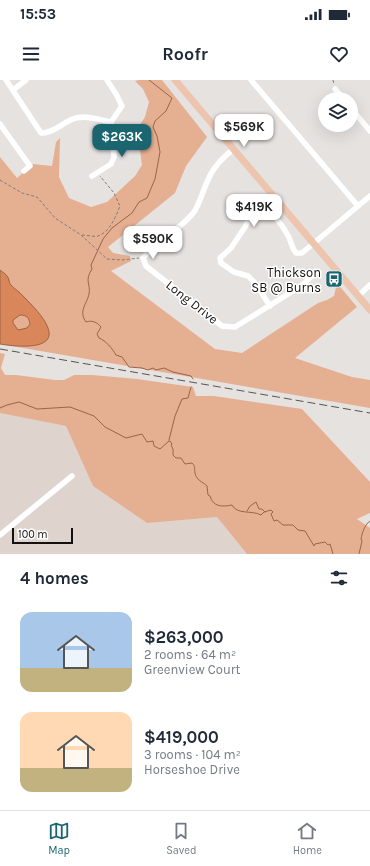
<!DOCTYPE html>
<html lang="en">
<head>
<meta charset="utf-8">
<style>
  :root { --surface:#fff; --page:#f2f2f3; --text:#1f2937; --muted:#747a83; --line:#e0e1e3; --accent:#1b6571 }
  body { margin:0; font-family:Karla,sans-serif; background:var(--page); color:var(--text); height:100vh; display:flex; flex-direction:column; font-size:15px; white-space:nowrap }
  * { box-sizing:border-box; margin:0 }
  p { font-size:13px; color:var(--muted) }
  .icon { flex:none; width:22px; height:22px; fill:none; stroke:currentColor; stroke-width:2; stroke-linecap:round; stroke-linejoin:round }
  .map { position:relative; height:474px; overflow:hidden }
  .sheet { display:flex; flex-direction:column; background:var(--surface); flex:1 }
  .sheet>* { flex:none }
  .buttons { position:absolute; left:318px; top:12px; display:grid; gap:8px }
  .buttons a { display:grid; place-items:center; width:40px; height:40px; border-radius:50%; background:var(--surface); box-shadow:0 4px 16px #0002; font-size:20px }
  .scale { position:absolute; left:12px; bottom:10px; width:61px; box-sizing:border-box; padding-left:4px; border:2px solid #121110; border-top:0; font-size:11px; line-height:14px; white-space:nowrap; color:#121110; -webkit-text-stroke:3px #fff; paint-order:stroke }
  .price { position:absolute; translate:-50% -34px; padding:0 9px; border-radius:8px; background:#fff; color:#222; font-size:13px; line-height:26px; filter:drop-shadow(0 1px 2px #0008) }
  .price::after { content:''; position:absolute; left:50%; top:24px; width:12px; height:9px; margin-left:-6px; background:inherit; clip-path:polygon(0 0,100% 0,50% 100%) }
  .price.on { background:var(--accent); color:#fff }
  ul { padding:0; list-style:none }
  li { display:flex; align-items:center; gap:12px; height:100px; padding:0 20px }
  li span { display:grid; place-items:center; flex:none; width:112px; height:80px; border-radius:12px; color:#555 }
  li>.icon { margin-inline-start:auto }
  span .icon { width:48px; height:48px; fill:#fffc; stroke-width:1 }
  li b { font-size:17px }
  h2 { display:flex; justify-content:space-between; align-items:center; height:48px; padding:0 20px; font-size:17px }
  .status { display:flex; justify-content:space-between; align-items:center; height:28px; padding:0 20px; background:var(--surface); direction:ltr }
  .status svg { height:11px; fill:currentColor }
  header { display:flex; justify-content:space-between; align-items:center; height:52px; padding:0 20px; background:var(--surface); font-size:18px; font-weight:700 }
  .menu { display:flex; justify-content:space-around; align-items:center; height:56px; border-top:1px solid var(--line); background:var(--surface); font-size:11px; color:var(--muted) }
  .menu a { display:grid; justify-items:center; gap:2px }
  .menu .on { color:var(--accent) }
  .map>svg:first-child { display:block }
</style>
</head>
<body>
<div class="status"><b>15:53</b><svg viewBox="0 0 49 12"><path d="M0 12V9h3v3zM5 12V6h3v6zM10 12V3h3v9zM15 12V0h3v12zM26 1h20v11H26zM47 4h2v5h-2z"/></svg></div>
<header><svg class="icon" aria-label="menu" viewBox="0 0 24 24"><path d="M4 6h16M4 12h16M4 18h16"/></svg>Roofr<svg class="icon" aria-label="heart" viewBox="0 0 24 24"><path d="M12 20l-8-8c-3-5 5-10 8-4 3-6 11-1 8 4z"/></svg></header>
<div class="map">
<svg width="370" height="474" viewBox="0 0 370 474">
  <rect width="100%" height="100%" fill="#e6e2e0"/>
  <!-- built -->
  <path fill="#ded3cd" d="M0 333 66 346 93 406 147 443 217 437 247 474H0Z"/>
  <!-- green -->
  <g fill="#e5af92">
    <path d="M139 0H162L207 57 186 86 175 113 108 167 113 173 130 176 131 181 111 191 215 269 242 273 318 223 327 220 334 216 337 203 357 227 295 278 352 297 370 300V328L0 264V77L17 98 33 84 52 86 56 62 60 58 59 97 69 118 91 127 107 122 135 96 142 85 138 54 139 46 145 37 149 22 143 9 135 1Z"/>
    <path d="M0 273 5 274 1 288 5 295H16L55 300H64L74 295H92L137 299 193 307 196 316H214L302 329 370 402V433L357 439 370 448V474H247L217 437 147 443 93 406 66 346 0 333Z"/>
  </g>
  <!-- water -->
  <path fill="#d9875a" stroke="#9d6444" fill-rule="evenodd" d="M0 190C2 192 6 194 7 196 9 198 9 202 10 204 14 209 20 212 24 217 32 225 44 237 48 248 57 272 12 266 0 264ZM20 235C27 235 29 238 30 244L27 248 18 250 13 243V240Z"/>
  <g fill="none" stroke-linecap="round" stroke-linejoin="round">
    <!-- stream -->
    <g stroke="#9d6444" stroke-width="1">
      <path d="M149 0 172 18 166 31 155 41 153 47 157 56 160 72 155 99 147 118 139 122 132 133 112 148 103 159 91 185 92 189C84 201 91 204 89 214 87 224 78 231 86 242 92 240 97 242 101 247L97 254 99 258C106 261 112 268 116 275L122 277 129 287 142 288 148 290 153 288 156 290 164 288 173 292 191 296 193 299"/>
      <path d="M0 328 7 325 19 322 37 329 70 327 94 336 105 347 126 358 142 354 147 362 153 361 154 366 160 369 169 361H170L172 364 171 365 173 369V375L176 378H181L185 384 192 383C196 387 194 388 195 393 196 400 203 402 207 406L208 415 210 416C213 427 222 427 232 425 237 435 252 430 261 435L264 432 271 430 273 432 271 434 274 441 277 440 283 445H293L298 450 305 451 314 466 315 464 325 462 328 465 330 464 333 474"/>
      <path d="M169 360 175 336 182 319 188 318 191 307"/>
      <path d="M247 431 250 426 256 422 259 429H262L265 432"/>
      <path d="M359 474 362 461 361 459C362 453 365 444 370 441"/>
    </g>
    <!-- path -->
    <g stroke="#7f7d7b" stroke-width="1" stroke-dasharray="3 2" stroke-linecap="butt">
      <path d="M333 0 334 4"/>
      <path d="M0 100 22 113 37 117 55 138 81 155 107 179 122 180 139 178"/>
      <path d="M82 155C87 155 94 157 98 156 110 152 116 136 120 126L114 113 100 96"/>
    </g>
    <!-- minor -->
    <g stroke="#fff" stroke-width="5.5">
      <path d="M6 0 41 53C53 54 64 41 76 38 88 35 100 40 111 42"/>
      <path d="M107 0 116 14 122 26 111 42"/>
      <path d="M251 0 358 126"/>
      <path d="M335 9 344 19"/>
      <path d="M13 10 26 0"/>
      <path d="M351 28 370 51"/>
      <path d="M0 44 30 86 24 91"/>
      <path d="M233 69C222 79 213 87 208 100 203 110 200 123 194 132 180 150 158 160 143 178L146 186 222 246 235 247 301 206 313 195"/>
      <path d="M92 96 111 84 114 77 111 42"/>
      <path d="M358 216 370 205"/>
      <path d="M270 226 255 203 248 196 234 192 221 183 220 178 231 168 245 147 255 127 259 125C269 129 282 144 287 154 292 161 290 166 296 173H302L370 116"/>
      <path d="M0 455 72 396"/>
    </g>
    <!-- major -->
    <path stroke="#edc4ae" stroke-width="7" d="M175 0 370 230"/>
    <!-- rail -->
    <path stroke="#565452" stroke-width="1" stroke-dasharray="8 4" stroke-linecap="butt" d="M0 269 370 333"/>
  </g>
  <!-- icons -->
  <defs>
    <symbol id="bus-square" viewBox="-11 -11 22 22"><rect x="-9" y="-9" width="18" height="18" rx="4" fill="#1b6571" stroke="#fff"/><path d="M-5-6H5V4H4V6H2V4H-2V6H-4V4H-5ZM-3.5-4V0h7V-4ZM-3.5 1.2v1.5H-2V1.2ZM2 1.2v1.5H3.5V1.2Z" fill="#fff"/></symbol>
  </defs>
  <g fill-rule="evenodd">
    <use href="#bus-square" x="324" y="189" width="20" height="20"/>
  </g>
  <g text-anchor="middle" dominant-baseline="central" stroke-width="3" stroke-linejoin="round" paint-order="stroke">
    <!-- poi labels -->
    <g font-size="13" fill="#121110" stroke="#fff" text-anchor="end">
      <text x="321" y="192">Thickson<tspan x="321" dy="15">SB @ Burns</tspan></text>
    </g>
    <!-- street labels -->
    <g font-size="13" fill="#121110" stroke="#fff">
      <text transform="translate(192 222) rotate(38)">Long Drive</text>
    </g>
  </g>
</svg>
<div class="buttons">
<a><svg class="icon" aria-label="layers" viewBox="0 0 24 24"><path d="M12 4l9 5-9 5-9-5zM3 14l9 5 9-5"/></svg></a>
</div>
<div class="scale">100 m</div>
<b class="price" style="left:244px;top:68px">$569K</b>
<b class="price on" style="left:122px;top:78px">$263K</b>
<b class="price" style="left:254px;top:148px">$419K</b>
<b class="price" style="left:153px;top:180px">$590K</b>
</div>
<section class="sheet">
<h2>4 homes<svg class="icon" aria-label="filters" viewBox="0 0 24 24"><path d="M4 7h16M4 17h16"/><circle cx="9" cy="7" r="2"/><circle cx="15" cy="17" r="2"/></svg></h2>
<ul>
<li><span style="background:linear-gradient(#a9c7e8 70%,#c2b280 0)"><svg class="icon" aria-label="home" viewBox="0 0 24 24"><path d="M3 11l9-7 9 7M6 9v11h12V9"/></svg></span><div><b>$263,000</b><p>2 rooms · 64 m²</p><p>Greenview Court</p></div></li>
<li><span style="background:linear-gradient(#ffd9b3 70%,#c2b280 0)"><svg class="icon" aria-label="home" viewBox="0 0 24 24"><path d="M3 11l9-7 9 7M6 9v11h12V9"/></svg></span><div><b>$419,000</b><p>3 rooms · 104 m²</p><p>Horseshoe Drive</p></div></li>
</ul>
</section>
<nav class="menu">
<a class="on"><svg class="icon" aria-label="map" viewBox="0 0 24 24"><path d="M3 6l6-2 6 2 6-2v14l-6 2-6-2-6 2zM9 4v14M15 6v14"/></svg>Map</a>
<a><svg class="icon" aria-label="saved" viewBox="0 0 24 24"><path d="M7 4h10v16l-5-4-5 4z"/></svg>Saved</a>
<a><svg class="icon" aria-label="home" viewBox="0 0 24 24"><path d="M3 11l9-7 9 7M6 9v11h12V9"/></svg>Home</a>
</nav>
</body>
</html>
